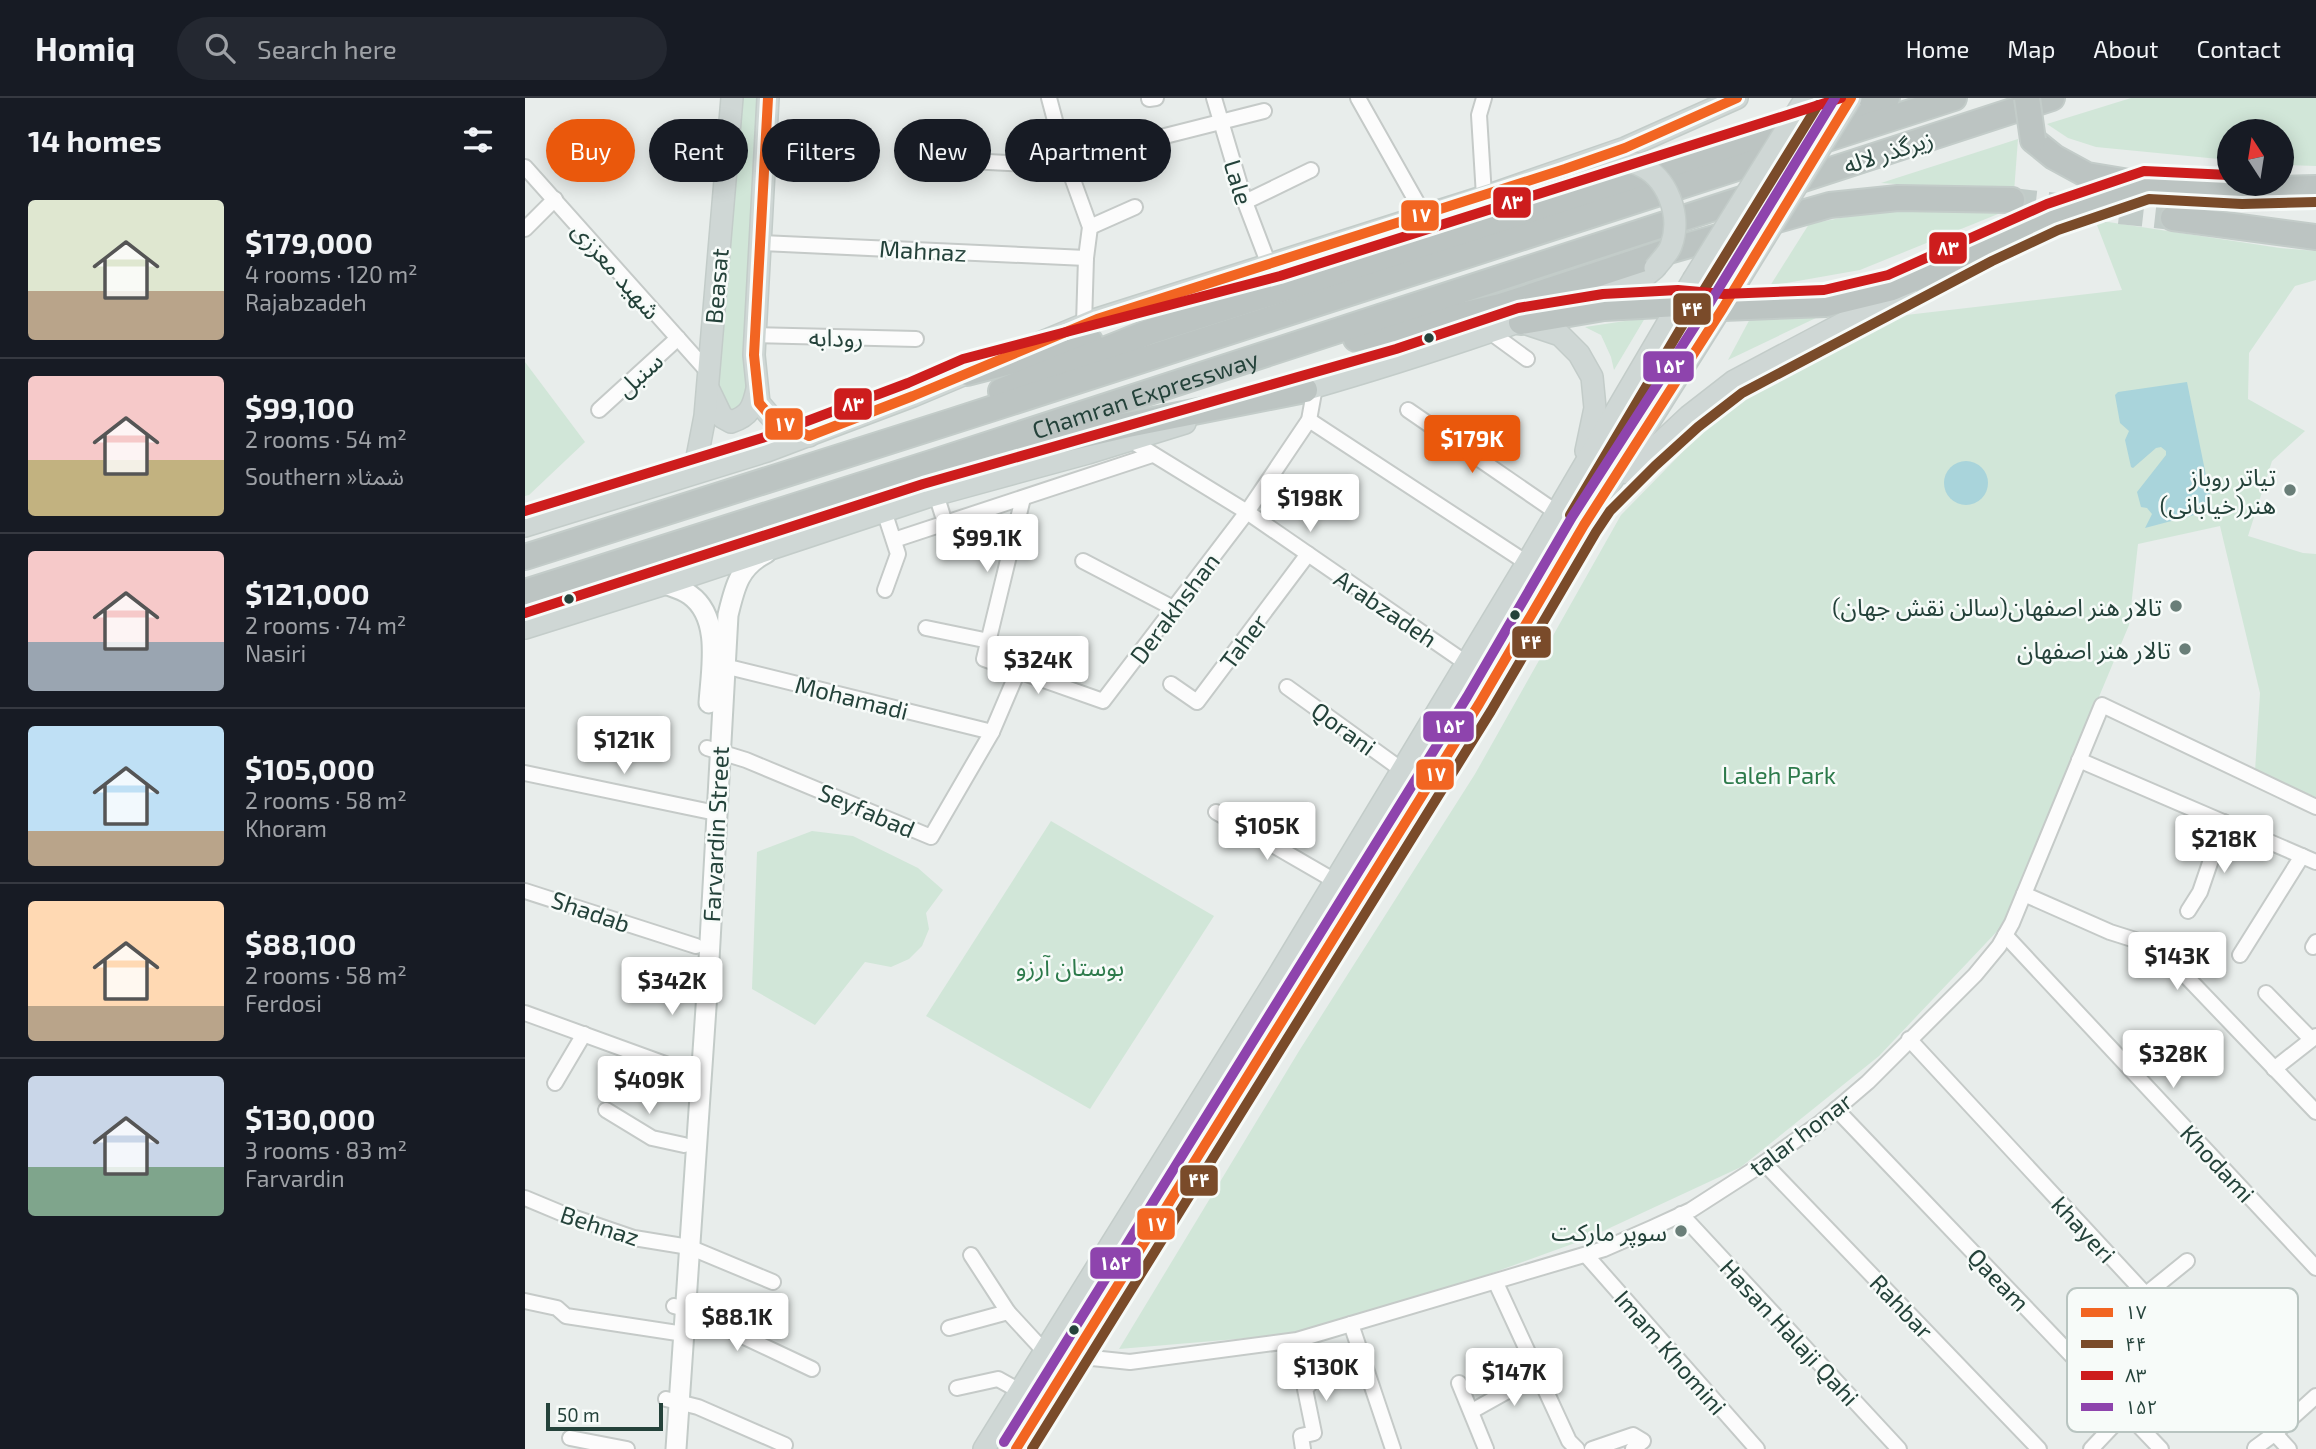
<!DOCTYPE html>
<html lang="en">
<head>
<meta charset="utf-8">
<style>
  :root { --surface:#171b24; --page:#242831; --text:#f1f3f6; --muted:#9ea1a6; --line:#363941; --accent:#ea580c }
  body { margin:0; font-family:"Exo 2","Noto Sans Arabic",sans-serif; background:var(--page); color:var(--text); height:100vh; display:flex; flex-direction:column; font-size:26px; white-space:nowrap }
  * { box-sizing:border-box; margin:0 }
  p { font-size:23px; color:var(--muted) }
  .icon { flex:none; width:38px; height:38px; fill:none; stroke:currentColor; stroke-width:2; stroke-linecap:round; stroke-linejoin:round }
  .map { position:relative; flex:1; overflow:hidden }
  .drawer { display:flex; flex-direction:column; background:var(--surface); width:525px }
  .drawer>* { flex:none }
  .guide { position:absolute; left:21px; top:21px; width:665px; height:63px; display:flex; gap:14px }
  .needle { width:46px; rotate:348deg }
  .controls { position:absolute; left:1692px; top:21px; display:grid; gap:14px }
  .controls a { display:grid; place-items:center; width:77px; height:77px; border-radius:50%; background:var(--surface); box-shadow:0 4px 18px #0003; font-size:35px }
  .scale { position:absolute; left:21px; bottom:18px; width:117px; box-sizing:border-box; padding-left:7px; border:4px solid #24423a; border-top:0; font-size:19px; line-height:24px; white-space:nowrap; color:#24423a; -webkit-text-stroke:5px #f7fbf9; paint-order:stroke }
  .price { position:absolute; translate:-50% -60px; padding:0 16px; border-radius:7px; background:#fff; color:#222; font-size:23px; line-height:46px; filter:drop-shadow(0 2px 4px #0008) }
  .price::after { content:''; position:absolute; left:50%; top:42px; width:21px; height:16px; margin-left:-10px; background:inherit; clip-path:polygon(0 0,100% 0,50% 100%) }
  .price.active { background:var(--accent); color:#fff }
  ul { padding:0; list-style:none }
  li { display:flex; align-items:center; gap:21px; height:175px; padding:0 28px }
  li+li { border-top:2px solid var(--line) }
  li span { display:grid; place-items:center; flex:none; width:196px; height:140px; border-radius:7px; color:#555 }
  li>.icon { margin-inline-start:auto }
  span .icon { width:84px; height:84px; fill:#fffc; stroke-width:1 }
  li b { font-size:30px }
  h2 { display:flex; justify-content:space-between; align-items:center; height:84px; padding:0 28px; font-size:30px }
  .chip { padding:0 24px; border-radius:32px; background:var(--surface); box-shadow:0 4px 18px #0003; font-size:24px; line-height:63px }
  .chip.active { background:var(--accent); color:#fff }
  header { display:flex; align-items:center; gap:42px; box-sizing:border-box; height:98px; padding:0 35px; background:var(--surface); border-bottom:2px solid var(--line) }
  header strong { font-size:33px }
  nav { display:flex; gap:38px; margin-inline-start:auto; font-size:24px }
  .search { width:490px; height:63px; background:var(--page); display:flex; align-items:center; gap:18px; box-sizing:border-box; padding:0 24px; border-radius:38px; color:var(--muted); font-size:26px }
  main { display:flex; flex:1; min-height:0 }
  .map>svg:first-child { display:block }
</style>
</head>
<body>
<header>
<strong>Homiq</strong>
<div class="search"><svg class="icon" aria-label="search" viewBox="0 0 24 24"><circle cx="10" cy="10" r="6"/><path d="M15 15l6 6"/></svg>Search here</div>
<nav><a>Home</a><a>Map</a><a>About</a><a>Contact</a></nav>
</header>
<main>
<section class="drawer">
<h2>14 homes<svg class="icon" aria-label="filters" viewBox="0 0 24 24"><path d="M4 7h16M4 17h16"/><circle cx="9" cy="7" r="2"/><circle cx="15" cy="17" r="2"/></svg></h2>
<ul>
<li><span style="background:linear-gradient(#dfe7d0 65%,#b9a48a 0)"><svg class="icon" aria-label="home" viewBox="0 0 24 24"><path d="M3 11l9-7 9 7M6 9v11h12V9"/></svg></span><div><b>$179,000</b><p>4 rooms · 120 m²</p><p>Rajabzadeh</p></div></li>
<li><span style="background:linear-gradient(#f6c9c9 60%,#c2b280 0)"><svg class="icon" aria-label="home" viewBox="0 0 24 24"><path d="M3 11l9-7 9 7M6 9v11h12V9"/></svg></span><div><b>$99,100</b><p>2 rooms · 54 m²</p><p>Southern »شمثا</p></div></li>
<li><span style="background:linear-gradient(#f6c9c9 65%,#9aa5b1 0)"><svg class="icon" aria-label="home" viewBox="0 0 24 24"><path d="M3 11l9-7 9 7M6 9v11h12V9"/></svg></span><div><b>$121,000</b><p>2 rooms · 74 m²</p><p>Nasiri</p></div></li>
<li><span style="background:linear-gradient(#bfe0f5 75%,#b9a48a 0)"><svg class="icon" aria-label="home" viewBox="0 0 24 24"><path d="M3 11l9-7 9 7M6 9v11h12V9"/></svg></span><div><b>$105,000</b><p>2 rooms · 58 m²</p><p>Khoram</p></div></li>
<li><span style="background:linear-gradient(#ffd9b3 75%,#b9a48a 0)"><svg class="icon" aria-label="home" viewBox="0 0 24 24"><path d="M3 11l9-7 9 7M6 9v11h12V9"/></svg></span><div><b>$88,100</b><p>2 rooms · 58 m²</p><p>Ferdosi</p></div></li>
<li><span style="background:linear-gradient(#c9d6e8 65%,#7fa58c 0)"><svg class="icon" aria-label="home" viewBox="0 0 24 24"><path d="M3 11l9-7 9 7M6 9v11h12V9"/></svg></span><div><b>$130,000</b><p>3 rooms · 83 m²</p><p>Farvardin</p></div></li>
</ul>
</section>
<div class="map">
<svg width="1791" height="1351" viewBox="0 0 1791 1351">
  <rect width="100%" height="100%" fill="#e8edeb"/>
  <!-- green -->
  <g fill="#d1e6d8">
    <path d="M215 0H233L228 80 221 305 213 313 204 314 192 296Z"/>
    <path d="M1606 0H1791V68L1757 67V33H1704V62L1571 49 1543 40 1522 26Z"/>
    <path d="M1493 41 1489 94 1356 85Z"/>
    <path d="M1417 112 1478 114 1335 172 1245 188 1284 126 1352 113Z"/>
    <path d="M1570 122 1755 150 1791 153V182L1770 188 1724 255 1723 301 1780 333 1747 363 1723 438 1778 455 1791 456V699L1730 673 1735 595 1695 428 1613 446 1604 527 1479 826 1354 958 1216 1069 1061 1141 926 1190 769 1236 594 1251 774 953 950 676 1096 417 1225 285 1355 220 1597 192Z"/>
    <path d="M1227 217 1293 219 1203 262Z"/>
    <path d="M1120 220 1089 272 1086 259 1076 237 1060 229Z"/>
    <path d="M0 264 60 344 4 397 0 398Z"/>
    <path d="M526 723 689 818 565 1011 401 918Z"/>
    <path d="M287 733 328 738 393 770 418 792 401 815 404 831 397 848 384 861 366 869 340 864 290 927 227 891 232 754Z"/>
  </g>
  <!-- water -->
  <g fill="#a9d4db">
    <path d="M1662 284 1688 412 1620 430 1627 416 1622 410 1616 409 1612 394 1641 357V353L1636 349 1631 350 1608 370 1606 369 1600 342 1604 333 1595 325 1590 297 1593 294Z"/>
    <circle cx="1441" cy="385" r="22"/>
  </g>
  <g fill="none" stroke-linecap="round" stroke-linejoin="round">
    <!-- highway-tunnel -->
    <path stroke="#c1cbc8" stroke-width="24" stroke-dasharray="24 12" stroke-linecap="butt" d="M1487 102 1648 120"/>
    <defs>
      <g id="street">
        <path d="M524 0 540 60 565 129 561 160 559 226"/>
        <path d="M689 0 720 104 744 167"/>
        <path d="M833 0 899 117"/>
        <path d="M624 1 631 0"/>
        <path d="M628 41 739 13"/>
        <path d="M383 60 543 68"/>
        <path d="M0 69 184 275"/>
        <path d="M959 98 954 17 959 0"/>
        <path d="M720 104 786 72"/>
        <path d="M565 129 610 109"/>
        <path d="M0 131 30 101"/>
        <path d="M235 145 561 160"/>
        <path d="M965 234 1002 261"/>
        <path d="M231 237 391 241"/>
        <path d="M74 312 153 240"/>
        <path d="M883 312 1031 414"/>
        <path d="M784 322 1002 465"/>
        <path d="M605 342 722 414 941 565"/>
        <path d="M411 396 420 425"/>
        <path d="M498 400 459 561 578 603 722 414 784 322 790 289"/>
        <path d="M359 413 373 456 360 492"/>
        <path d="M369 442 627 357"/>
        <path d="M558 463 648 510"/>
        <path d="M401 530 464 543"/>
        <path d="M191 566 467 634"/>
        <path d="M646 586 672 604 783 456"/>
        <path d="M762 589 877 672"/>
        <path d="M182 650 221 662 406 739 467 634 493 573"/>
        <path d="M1554 662 1791 764"/>
        <path d="M0 675 191 715"/>
        <path d="M691 714 810 783"/>
        <path d="M0 793 171 848"/>
        <path d="M1499 796 1585 834 1626 847 1657 874 1791 1014"/>
        <path d="M1663 813 1675 794 1699 724"/>
        <path d="M1480 837 1791 1170"/>
        <path d="M1788 849 1791 844"/>
        <path d="M1715 857 1777 758"/>
        <path d="M1741 895 1786 941"/>
        <path d="M0 915 165 975"/>
        <path d="M1384 941 1764 1351"/>
        <path d="M1749 971 1791 938"/>
        <path d="M30 985 59 936"/>
        <path d="M1311 1011 1636 1351"/>
        <path d="M81 1012 127 1040 159 1047"/>
        <path d="M1239 1065 1514 1351"/>
        <path d="M0 1100 36 1115 109 1140 164 1149 248 1184"/>
        <path d="M1156 1116 1374 1351"/>
        <path d="M446 1157 483 1214"/>
        <path d="M1061 1157 1232 1351"/>
        <path d="M971 1185 1044 1343 1052 1351"/>
        <path d="M1620 1197 1662 1163"/>
        <path d="M0 1203 32 1210 41 1218 159 1236"/>
        <path d="M149 1208 160 1211 287 1271"/>
        <path d="M826 1226 868 1351"/>
        <path d="M424 1230 483 1214 519 1253"/>
        <path d="M1629 1252 1655 1235"/>
        <path d="M548 1258 605 1264 772 1242 1079 1151 1127 1130 1166 1112 1239 1065 1295 1025 1343 984 1450 877 1474 848 1487 825 1577 607 1791 709"/>
        <path d="M1650 1271 1673 1255 1694 1230"/>
        <path d="M934 1285 961 1351"/>
        <path d="M432 1290 473 1281 495 1293"/>
        <path d="M1679 1299 1701 1285"/>
        <path d="M141 1301 173 1309 260 1347"/>
        <path d="M947 1313 1013 1276"/>
        <path d="M45 1340 102 1351"/>
        <path d="M1730 1350 1749 1336 1791 1298"/>
        <path d="M778 1351 776 1338 789 1335 780 1291 786 1285 780 1260"/>
        <path d="M1067 1351 1108 1337 1118 1343 1108 1351"/>
        <path d="M1566 1351 1601 1314"/>
      </g>
      <g id="secondary">
        <path d="M140 486C148 489 157 491 165 497 197 520 186 572 184 605"/>
        <path d="M151 1351 183 880 203 517C210 488 214 469 241 455"/>
      </g>
      <g id="primary">
        <path d="M243 0 229 257 234 305 247 320 284 338"/>
        <path d="M996 224 1035 237 1054 256 1067 279 1070 310 1061 353"/>
        <path d="M500 251 572 221 970 95 1100 50 1212 0"/>
        <path d="M183 290 197 319 206 324C225 318 228 309 232 291"/>
        <path d="M765 296C884 263 1001 222 1118 180L1130 170"/>
        <path d="M169 375 180 318 207 0"/>
        <path d="M1103 375 1164 318 1209 283 1381 192"/>
        <path d="M0 428 242 353 388 298 457 269"/>
        <path d="M0 530 140 486 402 399 563 355 660 325"/>
        <path d="M459 1351 753 878 1002 465 1168 182"/>
        <path d="M491 1351 954 606 1059 427 1213 183"/>
      </g>
      <g id="highway">
        <path d="M1508 42 1529 59 1562 77 1622 87 1718 92 1791 90"/>
        <path d="M1648 120 1791 139"/>
        <path d="M996 224 1079 210 1154 206 1198 210 1301 206 1367 190 1461 150 1528 119 1622 87"/>
        <path d="M831 241 976 208 1140 154 1305 107 1373 100 1487 102"/>
        <path d="M442 275 565 243"/>
        <path d="M476 293 624 234 1362 0"/>
        <path d="M485 354 603 327 780 292"/>
        <path d="M0 459 428 323 1429 0"/>
        <path id="s1" d="M0 494 406 365 1527 0"/>
      </g>
    </defs>
    <!-- street casing -->
    <use href="#street" stroke="#c5cac8" stroke-width="18"/>
    <!-- secondary casing -->
    <use href="#secondary" stroke="#c3cbc8" stroke-width="23"/>
    <!-- primary casing -->
    <use href="#primary" stroke="#c3ccc9" stroke-width="24"/>
    <!-- highway casing -->
    <use href="#highway" stroke="#c3ccc9" stroke-width="28"/>
    <!-- street -->
    <use href="#street" stroke="#fcfcfc" stroke-width="14"/>
    <!-- secondary -->
    <use href="#secondary" stroke="#fcfcfc" stroke-width="19"/>
    <!-- primary -->
    <use href="#primary" stroke="#cfd7d5" stroke-width="21"/>
    <!-- highway -->
    <use href="#highway" stroke="#bcc4c2" stroke-width="24"/>
    <defs>
      <g id="primary-bridge">
        <path d="M1085 63C1093 64 1104 63 1112 66 1143 78 1157 118 1146 148 1143 156 1135 163 1130 170"/>
        <path d="M1168 182 1281 0"/>
        <path d="M1213 183 1326 0"/>
      </g>
      <path id="highway-bridge" d="M1502 0 1508 42"/>
    </defs>
    <!-- primary-bridge casing -->
    <use href="#primary-bridge" stroke="#c3ccc9" stroke-width="24" stroke-linecap="butt"/>
    <!-- highway-bridge casing -->
    <use href="#highway-bridge" stroke="#c3ccc9" stroke-width="28" stroke-linecap="butt"/>
    <!-- primary-bridge -->
    <use href="#primary-bridge" stroke="#cfd7d5" stroke-width="21"/>
    <!-- highway-bridge -->
    <use href="#highway-bridge" stroke="#bcc4c2" stroke-width="24"/>
    <defs>
      <g id="bus-1">
        <path d="M243 0 229 257 234 305 247 320 284 338 388 298 572 221 1040 71 1100 50 1212 0"/>
        <path d="M491 1351 954 606 1059 427 1198 210 1326 0"/>
      </g>
      <g id="bus-2">
        <path d="M1045 417 1166 213 1293 7"/>
        <path d="M507 1351 966 613 1071 434 1085 413 1130 368 1173 329 1217 295 1467 163 1533 132 1624 101 1717 106 1791 104"/>
      </g>
      <g id="bus-3">
        <path d="M0 413 237 340 383 285 438 261 755 178 1316 0"/>
        <path d="M0 515 398 386 871 251 993 210 1078 196 1153 192 1198 196 1299 192 1363 177 1522 106 1619 73 1704 77"/>
      </g>
      <path id="bus-4" d="M479 1344 942 599 1047 419 1186 203 1310 0"/>
    </defs>
    <!-- bus-1 casing -->
    <use href="#bus-1" stroke="#f7fbf9" stroke-width="16"/>
    <!-- bus-2 casing -->
    <use href="#bus-2" stroke="#f7fbf9" stroke-width="16"/>
    <!-- bus-3 casing -->
    <use href="#bus-3" stroke="#f7fbf9" stroke-width="16"/>
    <!-- bus-4 casing -->
    <use href="#bus-4" stroke="#f7fbf9" stroke-width="16"/>
    <!-- bus-1 -->
    <use href="#bus-1" stroke="#f26522" stroke-width="10"/>
    <!-- bus-2 -->
    <use href="#bus-2" stroke="#7a4b2a" stroke-width="10"/>
    <!-- bus-3 -->
    <use href="#bus-3" stroke="#cd1d1d" stroke-width="10"/>
    <!-- bus-4 -->
    <use href="#bus-4" stroke="#8e44ad" stroke-width="10"/>
  </g>
  <!-- markers -->
  <g fill="#24423a" stroke="#f7fbf9" stroke-width="2.5">
    <circle cx="904" cy="240" r="6"/>
    <circle cx="44" cy="501" r="6"/>
    <circle cx="990" cy="517" r="6"/>
    <circle cx="549" cy="1232" r="6"/>
  </g>
  <g fill="#697e78" stroke="#f7fbf9" stroke-width="2.5">
    <circle cx="1765" cy="392" r="7"/>
    <circle cx="1651" cy="508" r="7"/>
    <circle cx="1660" cy="551" r="7"/>
    <circle cx="1156" cy="1133" r="7"/>
  </g>
  <g text-anchor="middle" dominant-baseline="central" stroke-width="5" stroke-linejoin="round" paint-order="stroke">
    <!-- street labels -->
    <g font-size="24" fill="#24423a" stroke="#f7fbf9">
      <text transform="translate(1363 53) rotate(-18)">زیرگذر لاله</text>
      <text transform="translate(714 84) rotate(73)">Lale</text>
      <text transform="translate(398 152) rotate(3)">Mahnaz</text>
      <text transform="translate(92 172) rotate(49)">شهید معززی</text>
      <text transform="translate(191 188) rotate(-85)">Beasat</text>
      <text transform="translate(311 239) rotate(1)">رودابه</text>
      <text transform="translate(114 276) rotate(-42)">سنبل</text>
      <text stroke="none"><textPath href="#s1" startOffset="651">Chamran Expressway</textPath></text>
      <text transform="translate(649 510) rotate(-53)">Derakhshan</text>
      <text transform="translate(861 510) rotate(34)">Arabzadeh</text>
      <text transform="translate(718 543) rotate(-53)">Taher</text>
      <text transform="translate(327 599) rotate(14)">Mohamadi</text>
      <text transform="translate(819 630) rotate(36)">Qorani</text>
      <text transform="translate(342 712) rotate(23)">Seyfabad</text>
      <text transform="translate(190 736) rotate(-87)">Farvardin Street</text>
      <text transform="translate(66 813) rotate(19)">Shadab</text>
      <text transform="translate(1275 1036) rotate(-37)">talar honar</text>
      <text transform="translate(1693 1065) rotate(47)">Khodami</text>
      <text transform="translate(75 1127) rotate(18)">Behnaz</text>
      <text transform="translate(1559 1131) rotate(47)">khayeri</text>
      <text transform="translate(1474 1181) rotate(46)">Qaeam</text>
      <text transform="translate(1377 1208) rotate(46)">Rahbar</text>
      <text transform="translate(1265 1234) rotate(47)">Hasan Halaji Qahi</text>
      <text transform="translate(1146 1254) rotate(49)">Imam Khomini</text>
    </g>
    <!-- poi labels -->
    <g font-size="24" fill="#24423a" stroke="#f7fbf9" text-anchor="end">
      <text x="1751" y="378">تیاتر روباز<tspan x="1751" dy="28">هنر(خیابانی)</tspan></text>
      <text x="1637" y="508">تالار هنر اصفهان(سالن نقش جهان)</text>
      <text x="1646" y="551">تالار هنر اصفهان</text>
      <text x="1142" y="1133">سوپر مارکت</text>
    </g>
    <!-- park labels -->
    <g font-size="24" fill="#2d7a4b" stroke="#f7fbf9">
      <text x="1254" y="676">Laleh Park</text>
      <text x="545" y="868">بوستان آرزو</text>
    </g>
  </g>
  <!-- legend -->
  <rect x="1542" y="1190" width="231" height="144" rx="10" fill="#f7fbf9" stroke="#b8c4c0" stroke-width="2"/>
  <rect x="1556" y="1210" width="32" height="9" fill="#f26522"/>
  <rect x="1556" y="1242" width="32" height="8" fill="#7a4b2a"/>
  <rect x="1556" y="1273" width="32" height="9" fill="#cd1d1d"/>
  <rect x="1556" y="1305" width="32" height="8" fill="#8e44ad"/>
  <g font-size="19" fill="#24423a">
    <text x="1600" y="1221">۱۷</text>
    <text x="1600" y="1253">۴۴</text>
    <text x="1600" y="1284">۸۳</text>
    <text x="1600" y="1316">۱۵۲</text>
  </g>
  <g stroke="#f7fbf9" stroke-width="2.5">
    <rect x="967" y="88" width="40" height="33" rx="7" fill="#cd1d1d"/>
    <rect x="875" y="101" width="40" height="33" rx="7" fill="#f26522"/>
    <rect x="1403" y="133" width="40" height="34" rx="7" fill="#cd1d1d"/>
    <rect x="1147" y="194" width="40" height="34" rx="7" fill="#7a4b2a"/>
    <rect x="1117" y="252" width="53" height="33" rx="7" fill="#8e44ad"/>
    <rect x="308" y="289" width="40" height="34" rx="7" fill="#cd1d1d"/>
    <rect x="239" y="309" width="40" height="34" rx="7" fill="#f26522"/>
    <rect x="986" y="527" width="41" height="34" rx="7" fill="#7a4b2a"/>
    <rect x="897" y="612" width="53" height="33" rx="7" fill="#8e44ad"/>
    <rect x="890" y="660" width="40" height="33" rx="7" fill="#f26522"/>
    <rect x="654" y="1066" width="40" height="33" rx="7" fill="#7a4b2a"/>
    <rect x="611" y="1109" width="40" height="34" rx="7" fill="#f26522"/>
    <rect x="564" y="1148" width="53" height="34" rx="7" fill="#8e44ad"/>
  </g>
  <g font-size="19" text-anchor="middle" font-weight="bold" fill="#fff">
    <text x="987" y="111">۸۳</text>
    <text x="895" y="124">۱۷</text>
    <text x="1423" y="157">۸۳</text>
    <text x="1167" y="218">۴۴</text>
    <text x="1144" y="275">۱۵۲</text>
    <text x="328" y="313">۸۳</text>
    <text x="259" y="333">۱۷</text>
    <text x="1006" y="551">۴۴</text>
    <text x="924" y="635">۱۵۲</text>
    <text x="910" y="683">۱۷</text>
    <text x="674" y="1089">۴۴</text>
    <text x="631" y="1133">۱۷</text>
    <text x="590" y="1172">۱۵۲</text>
  </g>
</svg>
<div class="controls">
<a><svg class="needle" viewBox="-14 -14 28 28"><path d="M0-13l5 13h-10z" fill="#e53935"/><path d="M0 13l5-13h-10z" fill="#9ea1a6"/></svg></a>
</div>
<div class="scale">50 m</div>
<b class="price active" style="left:947px;top:377px">$179K</b>
<b class="price" style="left:785px;top:436px">$198K</b>
<b class="price" style="left:462px;top:476px">$99.1K</b>
<b class="price" style="left:513px;top:598px">$324K</b>
<b class="price" style="left:99px;top:678px">$121K</b>
<b class="price" style="left:742px;top:764px">$105K</b>
<b class="price" style="left:1699px;top:777px">$218K</b>
<b class="price" style="left:1652px;top:894px">$143K</b>
<b class="price" style="left:147px;top:919px">$342K</b>
<b class="price" style="left:1648px;top:992px">$328K</b>
<b class="price" style="left:124px;top:1018px">$409K</b>
<b class="price" style="left:212px;top:1255px">$88.1K</b>
<b class="price" style="left:801px;top:1305px">$130K</b>
<b class="price" style="left:989px;top:1310px">$147K</b>
<div class="guide">
<a class="chip active">Buy</a>
<a class="chip">Rent</a>
<a class="chip">Filters</a>
<a class="chip">New</a>
<a class="chip">Apartment</a>
</div>
</div>
</main>
</body>
</html>
